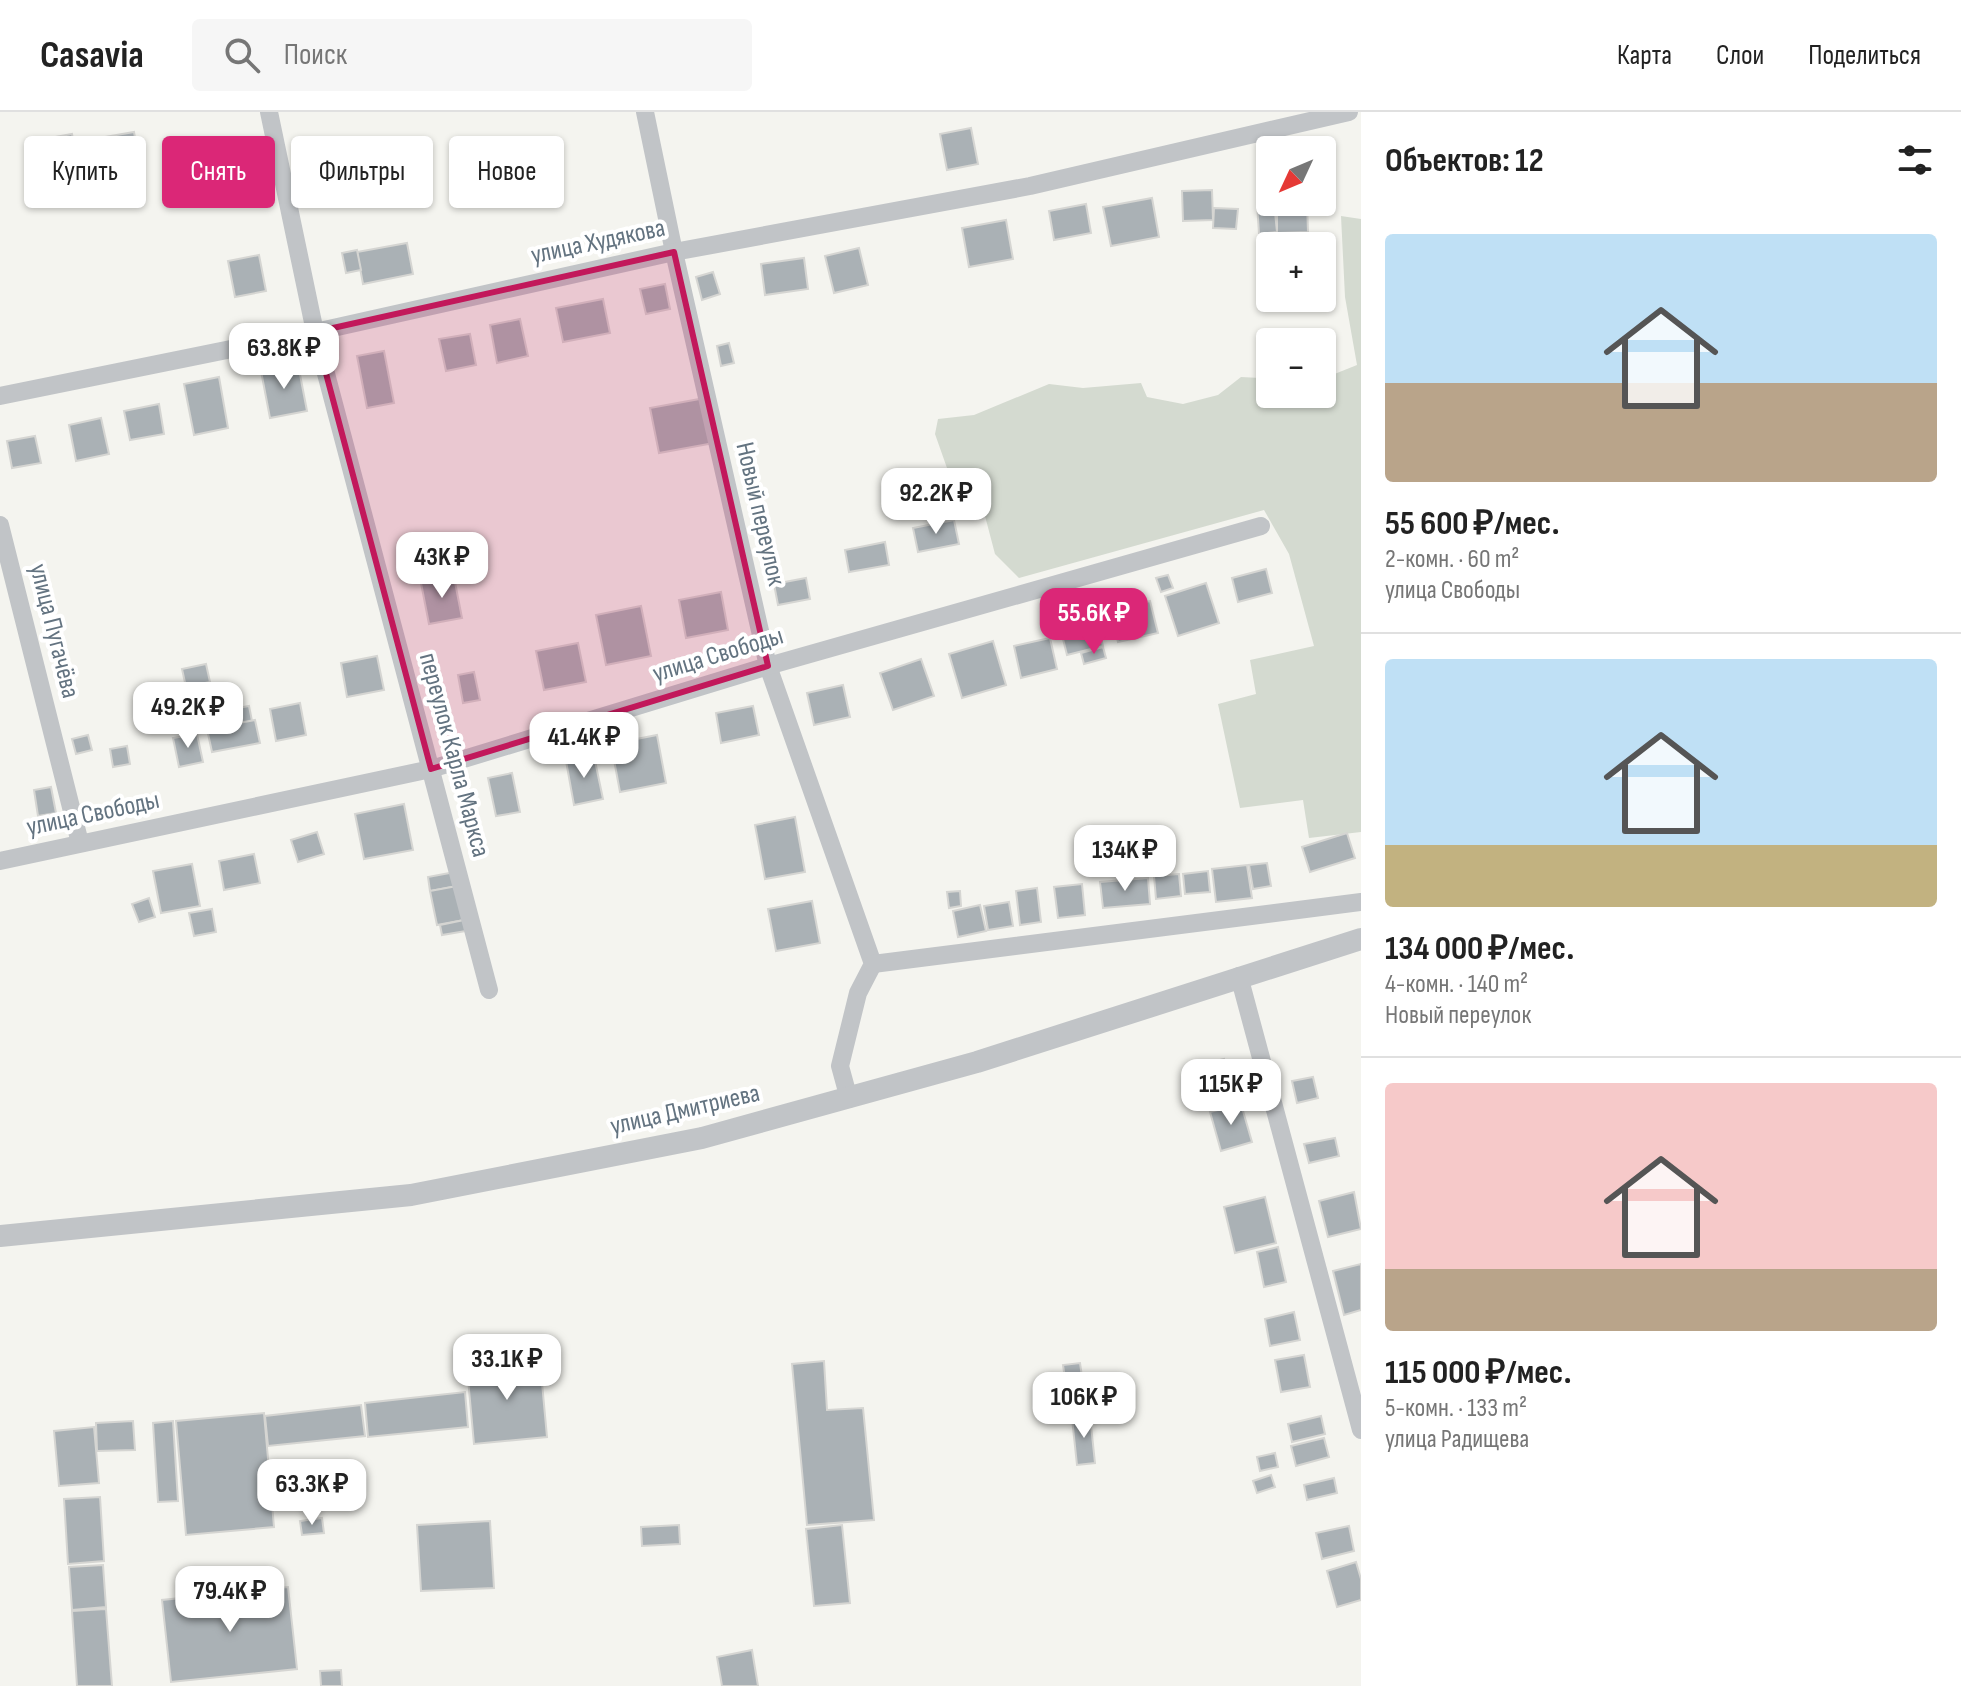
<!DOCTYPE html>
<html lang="ru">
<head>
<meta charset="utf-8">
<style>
  :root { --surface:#fff; --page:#f6f6f6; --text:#222; --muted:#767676; --line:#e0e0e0; --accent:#db2777 }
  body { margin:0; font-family:"Sofia Sans Condensed",sans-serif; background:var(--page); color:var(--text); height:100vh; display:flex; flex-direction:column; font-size:30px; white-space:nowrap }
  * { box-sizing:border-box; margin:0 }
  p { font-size:26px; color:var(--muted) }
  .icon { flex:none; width:44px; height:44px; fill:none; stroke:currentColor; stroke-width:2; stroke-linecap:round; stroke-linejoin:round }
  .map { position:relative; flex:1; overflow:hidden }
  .panel { display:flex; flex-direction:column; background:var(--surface); width:600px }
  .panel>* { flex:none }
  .banner { position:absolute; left:24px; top:24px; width:760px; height:72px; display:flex; gap:16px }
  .needle { width:52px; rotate:226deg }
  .controls { position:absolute; left:1256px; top:24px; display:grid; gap:16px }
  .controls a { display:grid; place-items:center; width:80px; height:80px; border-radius:8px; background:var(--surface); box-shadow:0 2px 6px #0004; font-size:40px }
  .price { position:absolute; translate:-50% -68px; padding:0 18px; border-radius:16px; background:#fff; color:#222; font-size:26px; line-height:52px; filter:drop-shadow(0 2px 4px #0008) }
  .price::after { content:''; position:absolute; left:50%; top:48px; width:24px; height:18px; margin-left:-12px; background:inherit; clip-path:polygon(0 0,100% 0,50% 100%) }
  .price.on { background:var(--accent); color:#fff }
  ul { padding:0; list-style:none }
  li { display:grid; align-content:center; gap:16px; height:424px; padding:0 24px }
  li+li { border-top:2px solid var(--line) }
  li span { display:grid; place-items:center; height:248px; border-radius:8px; color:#555 }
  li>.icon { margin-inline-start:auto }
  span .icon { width:144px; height:144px; fill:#fffc; stroke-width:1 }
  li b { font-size:34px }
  h2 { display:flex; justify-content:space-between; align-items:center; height:96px; padding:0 24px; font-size:34px }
  .chip { padding:0 28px; border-radius:8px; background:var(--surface); box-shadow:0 2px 6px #0004; font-size:28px; line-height:72px }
  .chip.on { background:var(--accent); color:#fff }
  header { display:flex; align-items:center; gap:48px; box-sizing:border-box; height:112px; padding:0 40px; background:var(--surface); border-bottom:2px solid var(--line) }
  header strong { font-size:38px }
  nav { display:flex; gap:44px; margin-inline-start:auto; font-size:28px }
  .search { width:560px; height:72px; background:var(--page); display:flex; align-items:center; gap:20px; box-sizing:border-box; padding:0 28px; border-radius:8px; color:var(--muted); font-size:30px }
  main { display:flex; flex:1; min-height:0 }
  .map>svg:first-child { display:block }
</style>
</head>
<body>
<header>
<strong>Casavia</strong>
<div class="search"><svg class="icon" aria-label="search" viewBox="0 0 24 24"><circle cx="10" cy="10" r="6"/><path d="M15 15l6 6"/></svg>Поиск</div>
<nav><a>Карта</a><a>Слои</a><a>Поделиться</a></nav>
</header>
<main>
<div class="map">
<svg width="1361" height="1574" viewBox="0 0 1361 1574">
  <rect width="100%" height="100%" fill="#f4f4ef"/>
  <!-- green -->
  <path fill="#d4dad0" d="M1341 104 1361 107V720L1309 726 1303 688 1240 696 1218 592 1256 582 1250 548 1314 534 1289 442 1264 398 1019 466 995 442 980 385 959 390 935 322 938 307 974 303 1049 272 1083 276 1141 271 1147 285 1183 292 1218 283 1241 265 1260 266 1261 272 1270 271V282H1322V267L1357 253 1345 185Z"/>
  <!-- building -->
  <g fill="#aab1b5" stroke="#d5d5d2" stroke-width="2">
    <path d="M971 16 978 52 947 58 940 22Z"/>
    <path d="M134 20 140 54 106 60 99 26Z"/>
    <path d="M72 22 77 48 49 54 44 27Z"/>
    <path d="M1212 78 1213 108 1183 109 1182 79Z"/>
    <path d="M1152 86 1159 125 1111 134 1103 95Z"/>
    <path d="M1274 90 1277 120 1259 122 1257 91Z"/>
    <path d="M1277 90H1307L1308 120 1277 121Z"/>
    <path d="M1086 92 1091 121 1054 128 1049 99Z"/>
    <path d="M1214 96 1238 97 1236 117 1213 116Z"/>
    <path d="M1006 108 1013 147 969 155 962 116Z"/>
    <path d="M407 131 413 162 363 172 357 140Z"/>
    <path d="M859 136 868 173 834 181 825 144Z"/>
    <path d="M357 138 361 158 346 161 342 141Z"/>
    <path d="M259 143 266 179 235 185 228 149Z"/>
    <path d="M804 146 808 177 765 183 761 152Z"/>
    <path d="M713 160 720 182 702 188 696 165Z"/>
    <path d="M665 172 670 197 646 202 640 177Z"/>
    <path d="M603 187 610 221 563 230 556 196Z"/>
    <path d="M520 207 528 244 497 251 490 213Z"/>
    <path d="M470 222 476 253 446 259 439 227Z"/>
    <path d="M729 231 734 251 721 254 717 234Z"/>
    <path d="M384 239 394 291 367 296 357 244Z"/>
    <path d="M298 252 307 299 270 306 261 259Z"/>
    <path d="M219 265 228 316 194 323 184 272Z"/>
    <path d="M705 286 714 331 659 341 650 296Z"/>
    <path d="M159 292 164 322 130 328 124 299Z"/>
    <path d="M101 306 109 342 76 349 69 313Z"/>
    <path d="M35 324 41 351 12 356 7 329Z"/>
    <path d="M954 408 959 432 918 440 913 416Z"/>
    <path d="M885 430 889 453 849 460 845 438Z"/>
    <path d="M1266 457 1272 481 1238 490 1232 466Z"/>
    <path d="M1168 463 1173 476 1161 480 1156 466Z"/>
    <path d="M454 465 462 506 429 512 421 471Z"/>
    <path d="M806 466 810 487 778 493 774 472Z"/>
    <path d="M1206 471 1219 511 1178 524 1165 484Z"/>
    <path d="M721 480 728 518 686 526 679 488Z"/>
    <path d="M1150 489 1158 521 1118 530 1110 499Z"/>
    <path d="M641 494 651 544 606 553 596 503Z"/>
    <path d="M1095 503 1103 534 1067 543 1059 511Z"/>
    <path d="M1050 526 1057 557 1021 566 1014 534Z"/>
    <path d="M993 529 1006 573 962 586 949 542Z"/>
    <path d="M578 531 586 570 544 578 536 539Z"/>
    <path d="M1103 535 1106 546 1084 552 1081 541Z"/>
    <path d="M377 544 384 578 347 585 341 551Z"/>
    <path d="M921 547 934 584 893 598 880 561Z"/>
    <path d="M206 552 210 570 186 575 182 557Z"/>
    <path d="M474 560 480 588 463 591 458 563Z"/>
    <path d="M843 573 850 605 814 613 807 581Z"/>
    <path d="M300 591 306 623 276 629 270 597Z"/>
    <path d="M249 594 252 609 225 614 222 599Z"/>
    <path d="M753 594 759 623 721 631 716 601Z"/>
    <path d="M255 608 260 631 212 640 207 617Z"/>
    <path d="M197 622 203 650 179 655 173 626Z"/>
    <path d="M88 623 92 638 76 642 72 627Z"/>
    <path d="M657 623 666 671 620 680 611 632Z"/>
    <path d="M127 634 130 652 113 655 110 637Z"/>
    <path d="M594 644 603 687 574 693 566 649Z"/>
    <path d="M512 661 520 700 496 704 488 666Z"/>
    <path d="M51 675 56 701 38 704 34 678Z"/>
    <path d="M404 692 413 738 364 747 355 702Z"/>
    <path d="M795 705 805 760 765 767 755 713Z"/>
    <path d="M317 720 324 742 298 750 291 728Z"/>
    <path d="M1347 721 1355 746 1310 760 1302 735Z"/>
    <path d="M254 742 260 771 224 778 219 749Z"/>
    <path d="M1267 751 1271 774 1253 777 1249 753Z"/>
    <path d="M192 752 200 794 161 801 153 759Z"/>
    <path d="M1247 753 1252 786 1216 790 1212 757Z"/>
    <path d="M1208 759 1210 780 1185 782 1183 762Z"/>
    <path d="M455 760 458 774 430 779 428 765Z"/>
    <path d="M1179 762 1181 784 1156 787 1154 764Z"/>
    <path d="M1148 766 1150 792 1103 796 1100 770Z"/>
    <path d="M1082 772 1085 803 1058 806 1054 775Z"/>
    <path d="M457 774 464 808 437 813 430 779Z"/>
    <path d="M1037 776 1041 810 1020 813 1016 779Z"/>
    <path d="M960 779 961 794 949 796 947 780Z"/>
    <path d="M149 786 155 805 139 810 132 792Z"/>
    <path d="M812 789 820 831 776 839 768 797Z"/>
    <path d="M1009 790 1013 814 988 818 984 794Z"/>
    <path d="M980 793 986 819 958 825 953 799Z"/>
    <path d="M212 797 216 820 194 824 189 801Z"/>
    <path d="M464 808 466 819 442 823 440 813Z"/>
    <path d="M1224 947 1231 973 1195 982 1188 956Z"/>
    <path d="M1313 965 1318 986 1297 991 1292 969Z"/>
    <path d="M1241 992 1252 1030 1221 1039 1210 1000Z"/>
    <path d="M1335 1026 1339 1044 1309 1051 1304 1032Z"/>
    <path d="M1354 1080 1361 1117 1328 1125 1319 1089Z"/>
    <path d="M1265 1085 1276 1131 1235 1141 1224 1095Z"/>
    <path d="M1278 1135 1286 1170 1264 1175 1257 1140Z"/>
    <path d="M1361 1152V1198L1344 1203 1333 1159Z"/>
    <path d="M1294 1200 1300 1228 1270 1234 1265 1207Z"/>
    <path d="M1304 1243 1310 1275 1281 1280 1275 1248Z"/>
    <path d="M540 1249 547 1325 474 1332 467 1256Z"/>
    <path d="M824 1249 827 1298 863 1296 874 1408 807 1413 792 1252Z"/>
    <path d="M1080 1251 1087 1299 1070 1302 1063 1253Z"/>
    <path d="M465 1280 468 1315 368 1325 365 1291Z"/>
    <path d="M361 1293 365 1324 268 1334 265 1304Z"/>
    <path d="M264 1301 274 1415 186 1423 176 1309Z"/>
    <path d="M1090 1304 1095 1351 1077 1353 1072 1306Z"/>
    <path d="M1321 1304 1325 1322 1292 1330 1288 1312Z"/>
    <path d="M133 1309 135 1338 97 1339 96 1311Z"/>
    <path d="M173 1309 178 1389 158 1390 153 1311Z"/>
    <path d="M94 1315 99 1371 59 1374 54 1319Z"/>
    <path d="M1324 1326 1329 1345 1296 1354 1291 1334Z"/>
    <path d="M1275 1341 1278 1355 1260 1359 1257 1345Z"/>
    <path d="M1271 1363 1275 1375 1257 1381 1253 1369Z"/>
    <path d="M1334 1366 1337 1381 1307 1388 1304 1373Z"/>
    <path d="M100 1385 104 1449 68 1452 64 1387Z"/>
    <path d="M322 1406 324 1421 302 1423 300 1409Z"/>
    <path d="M490 1409 494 1476 421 1479 417 1413Z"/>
    <path d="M679 1413 680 1432 642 1434 641 1415Z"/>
    <path d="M842 1413 850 1491 814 1494 806 1417Z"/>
    <path d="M1349 1414 1354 1439 1322 1447 1316 1421Z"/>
    <path d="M1356 1450 1361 1467V1488L1337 1495 1327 1459Z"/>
    <path d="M103 1453 106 1495 72 1498 69 1455Z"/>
    <path d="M288 1475 297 1557 171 1570 162 1488Z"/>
    <path d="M106 1497 112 1574H77L72 1499Z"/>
    <path d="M752 1538 758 1574H722L717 1545Z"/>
    <path d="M341 1558 342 1574H321L320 1559Z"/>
  </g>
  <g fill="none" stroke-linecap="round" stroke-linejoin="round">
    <!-- minor -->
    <g stroke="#c1c4c7" stroke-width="18">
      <path d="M269 0 315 220 489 878"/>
      <path d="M645 0 674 140 768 554 873 852 858 881 840 954 849 987"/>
      <path d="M0 284 315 220 674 140 1030 74 1349 0"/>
      <path d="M0 413 80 731"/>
      <path d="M0 749 431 657 768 554 1261 414"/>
      <path d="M873 852 1361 790"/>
      <path d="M1239 864 1361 1318"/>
    </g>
    <!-- tertiary -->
    <path stroke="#c1c4c7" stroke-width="22" d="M0 1124 411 1083 702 1026 977 950 1361 827"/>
  </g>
  <!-- marked area -->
  <path fill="#c2185b" fill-opacity="0.2" stroke="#c2185b" stroke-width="6" stroke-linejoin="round" d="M674 140 768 554 431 657 315 220Z"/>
  <g text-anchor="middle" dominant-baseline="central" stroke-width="8" stroke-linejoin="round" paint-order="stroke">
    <!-- street labels -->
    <g font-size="26" fill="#637380" stroke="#fff">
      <text transform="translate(598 130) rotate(-12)">улица Худякова</text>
      <text transform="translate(760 402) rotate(77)">Новый переулок</text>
      <text transform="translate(54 519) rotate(76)">улица Пугачёва</text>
      <text transform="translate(718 543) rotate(-17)">улица Свободы</text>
      <text transform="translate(454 643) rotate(75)">переулок Карла Маркса</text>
      <text transform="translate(93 702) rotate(-12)">улица Свободы</text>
      <text transform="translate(685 998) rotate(-13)">улица Дмитриева</text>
    </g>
  </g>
</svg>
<div class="controls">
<a><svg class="needle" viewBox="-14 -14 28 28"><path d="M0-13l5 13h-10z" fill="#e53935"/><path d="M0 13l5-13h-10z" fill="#767676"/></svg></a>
<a>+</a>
<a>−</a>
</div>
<b class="price" style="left:284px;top:279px">63.8K ₽</b>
<b class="price" style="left:936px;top:424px">92.2K ₽</b>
<b class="price" style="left:442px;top:488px">43K ₽</b>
<b class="price on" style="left:1094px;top:544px">55.6K ₽</b>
<b class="price" style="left:188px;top:638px">49.2K ₽</b>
<b class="price" style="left:584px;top:668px">41.4K ₽</b>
<b class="price" style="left:1125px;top:781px">134K ₽</b>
<b class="price" style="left:1231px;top:1015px">115K ₽</b>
<b class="price" style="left:507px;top:1290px">33.1K ₽</b>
<b class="price" style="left:1084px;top:1328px">106K ₽</b>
<b class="price" style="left:312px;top:1415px">63.3K ₽</b>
<b class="price" style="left:230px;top:1522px">79.4K ₽</b>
<div class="banner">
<a class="chip">Купить</a>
<a class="chip on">Снять</a>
<a class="chip">Фильтры</a>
<a class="chip">Новое</a>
</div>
</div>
<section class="panel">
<h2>Объектов: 12<svg class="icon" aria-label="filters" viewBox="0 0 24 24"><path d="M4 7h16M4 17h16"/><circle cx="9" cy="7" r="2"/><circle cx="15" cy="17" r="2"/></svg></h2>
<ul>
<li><span style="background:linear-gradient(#bfe0f5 60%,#b9a48a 0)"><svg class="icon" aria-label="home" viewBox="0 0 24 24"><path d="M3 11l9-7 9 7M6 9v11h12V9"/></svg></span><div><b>55 600 ₽/мес.</b><p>2-комн. · 60 m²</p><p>улица Свободы</p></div></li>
<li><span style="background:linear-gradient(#bfe0f5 75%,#c2b280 0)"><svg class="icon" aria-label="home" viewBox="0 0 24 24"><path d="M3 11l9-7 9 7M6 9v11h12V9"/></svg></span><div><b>134 000 ₽/мес.</b><p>4-комн. · 140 m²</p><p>Новый переулок</p></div></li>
<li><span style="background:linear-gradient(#f6c9c9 75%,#b9a48a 0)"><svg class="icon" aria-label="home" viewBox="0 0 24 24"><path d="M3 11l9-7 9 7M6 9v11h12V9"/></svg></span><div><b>115 000 ₽/мес.</b><p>5-комн. · 133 m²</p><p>улица Радищева</p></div></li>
</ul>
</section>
</main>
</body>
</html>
